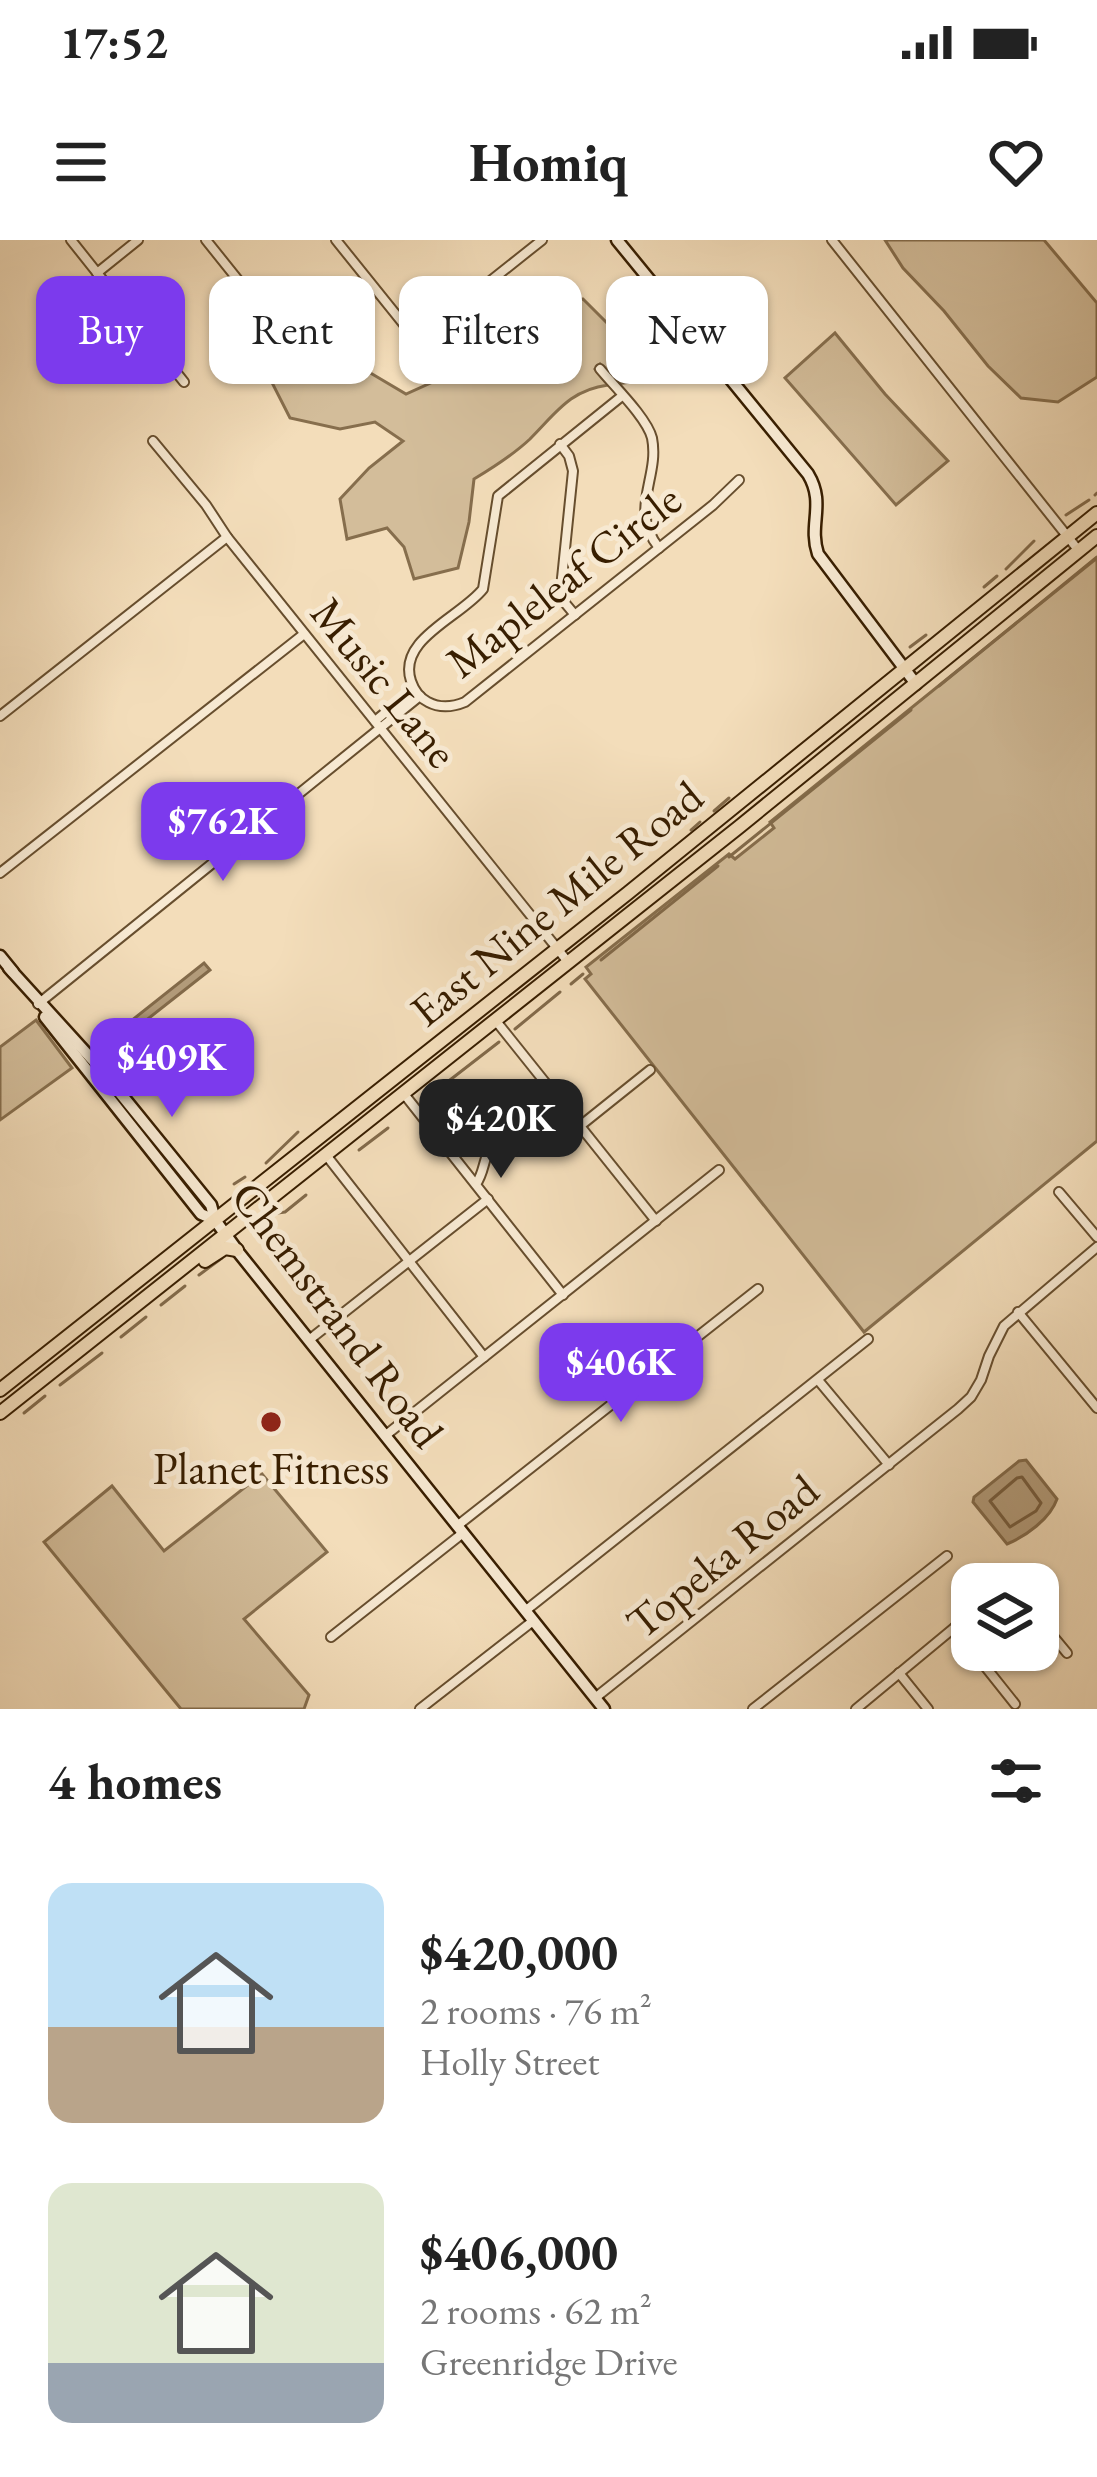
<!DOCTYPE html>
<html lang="en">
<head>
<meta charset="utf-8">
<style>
  :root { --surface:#fff; --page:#f6f6f6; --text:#222; --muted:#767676; --accent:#7c3aed }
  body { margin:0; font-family:"EB Garamond",serif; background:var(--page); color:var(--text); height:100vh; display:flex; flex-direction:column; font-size:45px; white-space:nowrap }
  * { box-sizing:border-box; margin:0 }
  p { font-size:39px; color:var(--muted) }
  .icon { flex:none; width:66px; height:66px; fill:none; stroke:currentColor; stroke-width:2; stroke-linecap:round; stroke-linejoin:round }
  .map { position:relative; height:1469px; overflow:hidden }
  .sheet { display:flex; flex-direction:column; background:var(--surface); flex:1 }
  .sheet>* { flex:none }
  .hud { position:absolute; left:36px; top:36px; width:1026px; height:108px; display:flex; gap:24px }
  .tools { position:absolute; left:951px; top:1323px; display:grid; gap:24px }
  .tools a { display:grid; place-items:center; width:108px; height:108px; border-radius:24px; background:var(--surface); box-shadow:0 3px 9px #0004; font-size:60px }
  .price { position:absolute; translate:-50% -102px; padding:0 27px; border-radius:24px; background:var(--accent); color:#fff; font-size:39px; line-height:78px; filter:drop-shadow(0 3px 6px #0008) }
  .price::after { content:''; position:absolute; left:50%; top:72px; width:36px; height:27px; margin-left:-18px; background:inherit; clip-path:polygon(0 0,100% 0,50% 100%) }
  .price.current { background:#222; color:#fff }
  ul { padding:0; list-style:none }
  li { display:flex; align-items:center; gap:36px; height:300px; padding:0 48px }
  li span { display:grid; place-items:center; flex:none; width:336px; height:240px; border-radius:24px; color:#555 }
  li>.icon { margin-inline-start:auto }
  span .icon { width:144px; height:144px; fill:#fffc; stroke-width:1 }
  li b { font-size:51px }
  h2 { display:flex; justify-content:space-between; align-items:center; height:144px; padding:0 48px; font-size:51px }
  .tag { padding:0 42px; border-radius:24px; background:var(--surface); box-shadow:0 3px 9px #0004; font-size:42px; line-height:108px }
  .tag.current { background:var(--accent); color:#fff }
  .status { display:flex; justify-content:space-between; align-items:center; height:84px; padding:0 60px; background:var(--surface); direction:ltr }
  .status svg { height:33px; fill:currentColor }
  header { display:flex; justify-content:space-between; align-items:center; height:156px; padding:0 48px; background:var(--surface); font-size:54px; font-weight:700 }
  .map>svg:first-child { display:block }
</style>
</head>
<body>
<div class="status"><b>17:52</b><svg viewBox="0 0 49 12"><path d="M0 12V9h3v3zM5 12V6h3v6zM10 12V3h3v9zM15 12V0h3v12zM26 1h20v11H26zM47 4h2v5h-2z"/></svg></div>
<header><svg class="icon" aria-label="menu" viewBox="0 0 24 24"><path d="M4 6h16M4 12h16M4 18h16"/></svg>Homiq<svg class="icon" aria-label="heart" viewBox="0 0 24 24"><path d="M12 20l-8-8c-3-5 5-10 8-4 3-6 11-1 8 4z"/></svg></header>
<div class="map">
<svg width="1097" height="1469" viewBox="0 0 1097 1469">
  <rect width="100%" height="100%" fill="#f3ddba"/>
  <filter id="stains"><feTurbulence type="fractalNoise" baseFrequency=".00167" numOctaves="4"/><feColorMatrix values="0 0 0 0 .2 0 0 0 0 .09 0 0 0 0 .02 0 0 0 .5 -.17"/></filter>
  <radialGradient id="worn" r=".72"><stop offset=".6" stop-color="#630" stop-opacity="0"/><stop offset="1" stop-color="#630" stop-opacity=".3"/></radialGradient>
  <!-- green -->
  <g fill="#d3bd9a" stroke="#866e4d" stroke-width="3">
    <path d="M885 0H1044L1097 63V137L1058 162 1021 158 988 126 944 71 903 28Z"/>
    <path d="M583 59 629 105 644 125 639 141 617 144 600 124 595 129 608 145C570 150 556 173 530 199 513 215 494 227 474 239L469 282 458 328 414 339 404 307 387 288 347 299 340 259 369 228 403 201 375 182 340 189 290 178 263 125 278 85 313 78 342 90 362 128 406 154 446 136 492 96 538 60Z"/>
    <path d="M835 93 885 154 948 221 896 265 785 138Z"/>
    <path d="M1097 318V901L864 1092 585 739 591 734 586 727 729 614 735 619 774 588 770 582Z"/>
    <path d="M36 780 72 828 0 880V807Z"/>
    <path d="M262 1234 327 1312 244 1379 309 1455 304 1469H181L44 1302 112 1246 164 1311Z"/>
  </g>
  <!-- water -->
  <g fill="#b39c7b" stroke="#826a4a" stroke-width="3">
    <path d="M204 723 210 730 107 811 102 804Z"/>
    <path d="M1026 1220 1057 1259C1050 1279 1026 1296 1007 1304L973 1262 974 1257 1019 1221Z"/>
  </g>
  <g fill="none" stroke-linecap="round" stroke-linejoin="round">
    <!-- shore -->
    <path stroke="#765d3e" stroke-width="3" d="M1022 1237 1041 1263 1036 1271 1010 1287 990 1261 1017 1238Z"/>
    <!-- stream -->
    <g stroke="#826a4a" stroke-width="3">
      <path d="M1095 255 1097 253"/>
      <path d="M1066 275 1089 260"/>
      <path d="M1006 329 1034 301"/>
      <path d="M984 347 997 336"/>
      <path d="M910 407 926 395"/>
      <path d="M939 446 1097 317"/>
      <path d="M714 571 729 558"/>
      <path d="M691 590 700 582"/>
      <path d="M729 617 911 470"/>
      <path d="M601 720 718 626"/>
      <path d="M571 744 583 734"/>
      <path d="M515 789 560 752"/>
      <path d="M428 857 499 802"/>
      <path d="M359 910 388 888"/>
      <path d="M266 923 298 892"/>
      <path d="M234 944 245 937"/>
      <path d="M278 973 285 972 306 955"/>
      <path d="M199 1035 222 1018"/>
      <path d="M161 1065 185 1046"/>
      <path d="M121 1097 146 1077"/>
      <path d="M60 1145 102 1113"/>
      <path d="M24 1173 45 1156"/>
    </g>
    <defs>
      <g id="street">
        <path d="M71 0 184 142"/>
        <path d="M206 0 267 76"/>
        <path d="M336 0 406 87 419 92 430 89 542 0"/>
        <path d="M832 0 1079 311"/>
        <path d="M97 33 138 0"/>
        <path d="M600 129C614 146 647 178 652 198 660 238 628 269 659 308"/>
        <path d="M622 156 498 256 483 349C461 377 397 399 411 441 414 450 420 458 428 462 441 469 453 467 465 462L713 265 739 240"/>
        <path d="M153 201 206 265 227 297 568 722"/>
        <path d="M560 204 569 216 573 231 561 348 565 363 575 375"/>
        <path d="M0 476 227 297"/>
        <path d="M375 481 414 449"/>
        <path d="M0 633 304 394"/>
        <path d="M38 764 420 456"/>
        <path d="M496 781 656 981"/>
        <path d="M404 854 563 1055"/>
        <path d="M580 886 650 830"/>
        <path d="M326 915 484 1117"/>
        <path d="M476 944C484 933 483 921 490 908 506 877 538 881 565 867"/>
        <path d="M1059 952 1097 997"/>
        <path d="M1018 1072 1097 1168"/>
        <path d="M309 1100 488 959"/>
        <path d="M818 1140 889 1225"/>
        <path d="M386 1195 719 930"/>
        <path d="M457 1286 758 1049"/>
        <path d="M525 1371 868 1099"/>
        <path d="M1038 1378 1067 1413"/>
        <path d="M955 1387 972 1409"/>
        <path d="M331 1397 463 1293"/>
        <path d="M972 1410 1015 1464"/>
        <path d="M899 1433 928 1469"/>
        <path d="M595 1458 958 1169 971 1157 981 1140 989 1116 1004 1086 1097 1007"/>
        <path d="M420 1469 533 1381"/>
        <path d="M753 1469 947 1316"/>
        <path d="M856 1469 972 1373"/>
      </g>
      <g id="secondary">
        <path d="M617 0 808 234C826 264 808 284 818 314L916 444"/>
        <path d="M0 716 13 732"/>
        <path d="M9 728 99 827 211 965 215 980 239 1013 604 1469"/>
        <path d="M45 777 201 974 215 980"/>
      </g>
      <g id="primary">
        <path d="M205 1021 225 1008 237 1010"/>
        <path d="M0 1150 628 653 1097 273"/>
        <path d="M0 1173 739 587 1097 296"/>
      </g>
    </defs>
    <!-- street casing -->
    <use href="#street" stroke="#674e2e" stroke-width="12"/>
    <!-- secondary casing -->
    <use href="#secondary" stroke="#381e00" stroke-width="15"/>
    <!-- primary casing -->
    <use href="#primary" stroke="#381e00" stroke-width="16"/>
    <!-- street -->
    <use href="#street" stroke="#f7e9d2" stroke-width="8"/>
    <!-- secondary -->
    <use href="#secondary" stroke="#f7e9d2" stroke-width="10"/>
    <!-- primary -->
    <use href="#primary" stroke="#f3ddba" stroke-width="12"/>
  </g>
  <!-- markers -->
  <circle fill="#8f2418" stroke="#f7e9d2" stroke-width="4.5" cx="271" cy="1182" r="12"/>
  <g text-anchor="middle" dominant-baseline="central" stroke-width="10" stroke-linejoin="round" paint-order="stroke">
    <!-- street labels -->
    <g font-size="45" fill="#381e00" stroke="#f7e9d2">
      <text transform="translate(563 340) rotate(-38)">Mapleleaf Circle</text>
      <text transform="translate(385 442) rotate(51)">Music Lane</text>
      <text transform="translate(556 663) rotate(-39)">East Nine Mile Road</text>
      <text transform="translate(338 1074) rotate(53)">Chemstrand Road</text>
      <text transform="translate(722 1316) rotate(-39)">Topeka Road</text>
    </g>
    <!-- poi labels -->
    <g font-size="45" fill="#381e00" stroke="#f7e9d2">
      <text x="271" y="1228">Planet Fitness</text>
    </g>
  </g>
  <rect width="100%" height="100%" filter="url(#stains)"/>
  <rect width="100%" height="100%" fill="url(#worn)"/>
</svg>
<div class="tools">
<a><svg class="icon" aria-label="layers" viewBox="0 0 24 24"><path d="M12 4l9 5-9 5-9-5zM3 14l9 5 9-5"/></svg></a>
</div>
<b class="price" style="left:223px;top:644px">$762K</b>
<b class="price" style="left:172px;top:880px">$409K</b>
<b class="price current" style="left:501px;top:941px">$420K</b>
<b class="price" style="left:621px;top:1185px">$406K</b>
<div class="hud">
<a class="tag current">Buy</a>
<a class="tag">Rent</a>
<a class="tag">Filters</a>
<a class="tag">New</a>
</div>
</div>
<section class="sheet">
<h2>4 homes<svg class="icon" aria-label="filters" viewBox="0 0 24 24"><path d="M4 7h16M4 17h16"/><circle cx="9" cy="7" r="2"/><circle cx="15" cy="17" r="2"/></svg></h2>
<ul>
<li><span style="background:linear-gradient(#bfe0f5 60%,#b9a48a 0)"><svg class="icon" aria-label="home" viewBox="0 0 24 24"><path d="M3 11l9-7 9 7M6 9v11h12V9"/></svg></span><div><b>$420,000</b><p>2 rooms · 76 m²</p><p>Holly Street</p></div></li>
<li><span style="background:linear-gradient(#dfe7d0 75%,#9aa5b1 0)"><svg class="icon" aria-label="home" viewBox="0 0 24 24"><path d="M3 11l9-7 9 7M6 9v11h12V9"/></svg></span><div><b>$406,000</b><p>2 rooms · 62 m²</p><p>Greenridge Drive</p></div></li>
</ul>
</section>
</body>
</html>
